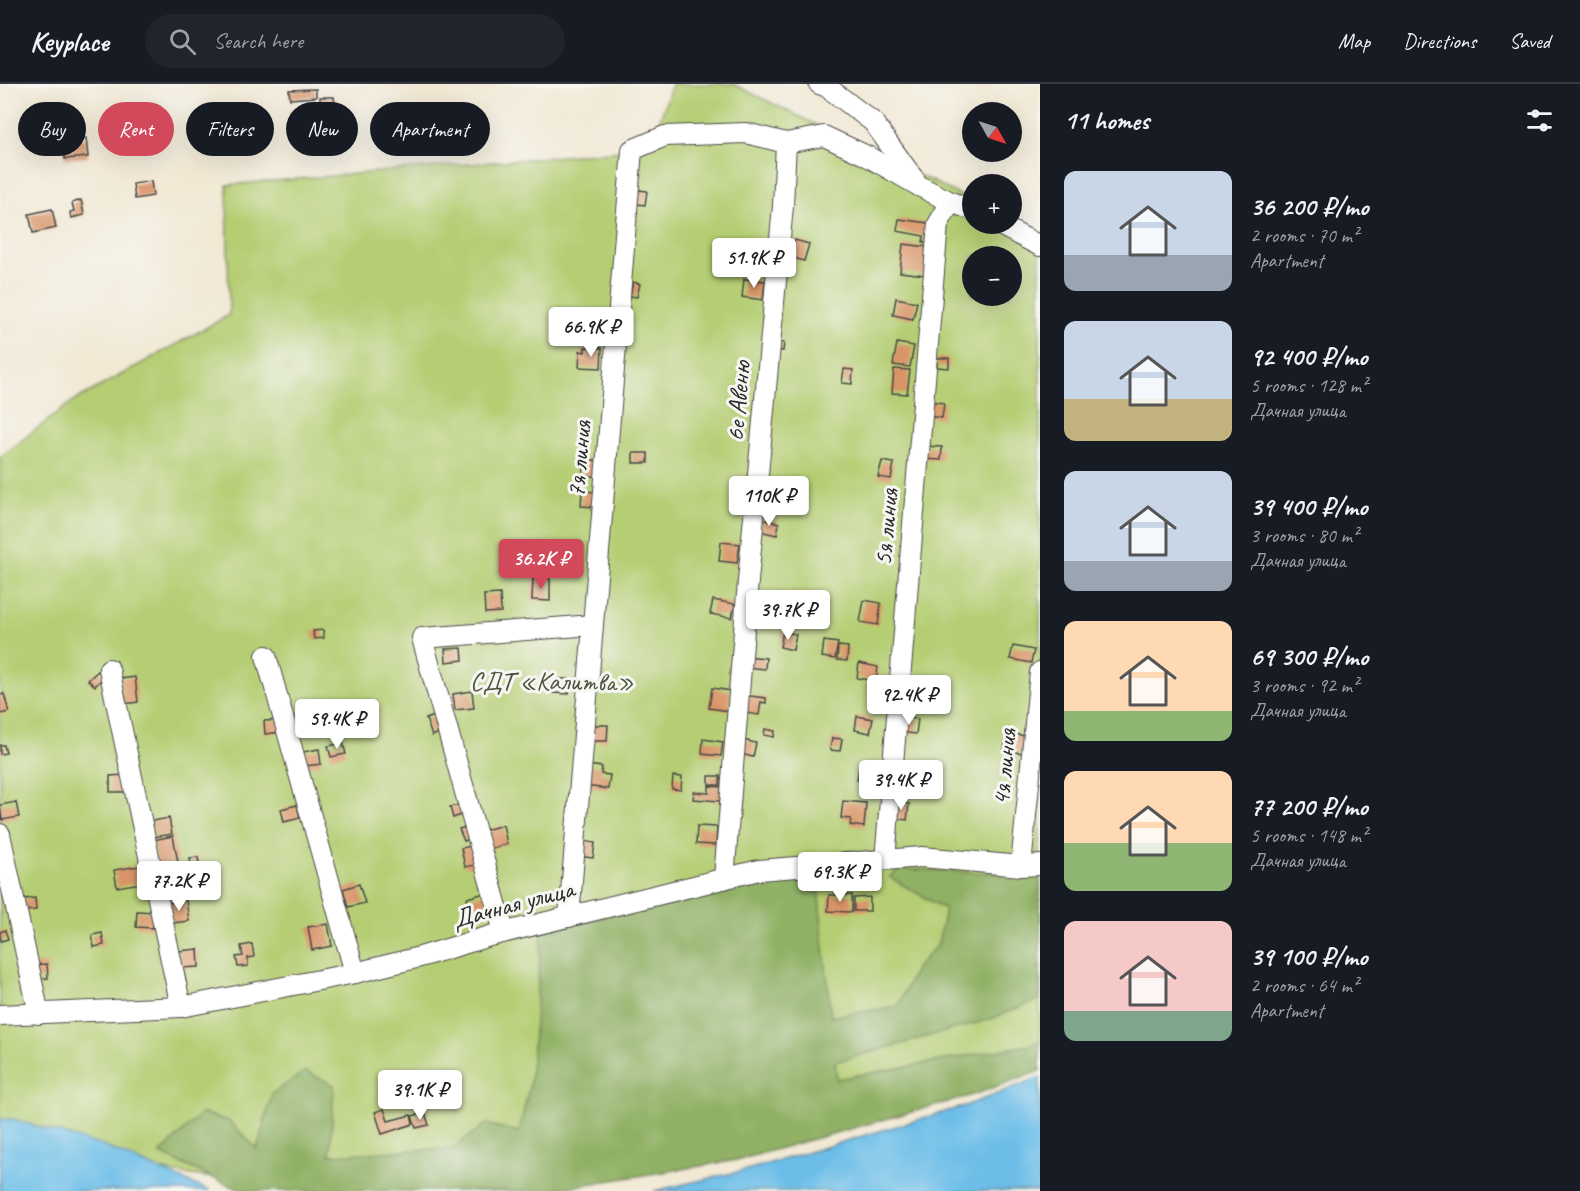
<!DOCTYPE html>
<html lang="en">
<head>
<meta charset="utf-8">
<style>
  :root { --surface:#171b24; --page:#20242c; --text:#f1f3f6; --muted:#9ea1a6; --line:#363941; --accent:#d1495b }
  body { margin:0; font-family:Caveat,sans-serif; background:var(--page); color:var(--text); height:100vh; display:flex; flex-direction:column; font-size:22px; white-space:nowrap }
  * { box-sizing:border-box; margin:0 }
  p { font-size:20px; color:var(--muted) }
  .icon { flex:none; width:33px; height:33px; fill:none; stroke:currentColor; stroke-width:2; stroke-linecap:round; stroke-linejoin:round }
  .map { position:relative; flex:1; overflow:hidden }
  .sheet { display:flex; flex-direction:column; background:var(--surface); width:540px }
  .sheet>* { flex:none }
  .hud { position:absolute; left:18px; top:18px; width:570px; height:54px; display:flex; gap:12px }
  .needle { width:39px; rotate:129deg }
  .tools { position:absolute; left:962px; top:18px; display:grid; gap:12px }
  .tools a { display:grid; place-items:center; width:60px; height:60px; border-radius:50%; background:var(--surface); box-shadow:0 6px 24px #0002; font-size:30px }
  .price { position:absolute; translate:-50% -51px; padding:0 14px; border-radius:6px; background:#fff; color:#222; font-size:20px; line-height:39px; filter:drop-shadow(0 2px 3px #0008) }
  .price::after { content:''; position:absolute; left:50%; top:36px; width:18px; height:14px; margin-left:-9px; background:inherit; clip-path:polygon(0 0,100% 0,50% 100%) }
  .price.selected { background:var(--accent); color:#fff }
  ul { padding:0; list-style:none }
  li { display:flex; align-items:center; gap:18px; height:150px; padding:0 24px }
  li span { display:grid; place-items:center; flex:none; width:168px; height:120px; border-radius:12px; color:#555 }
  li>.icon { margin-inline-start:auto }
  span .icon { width:72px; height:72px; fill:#fffc; stroke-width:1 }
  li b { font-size:26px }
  h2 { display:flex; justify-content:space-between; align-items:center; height:72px; padding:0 24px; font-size:26px }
  .pill { padding:0 21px; border-radius:27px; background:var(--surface); box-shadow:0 6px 24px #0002; font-size:21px; line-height:54px }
  .pill.selected { background:var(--accent); color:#fff }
  header { display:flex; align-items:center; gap:36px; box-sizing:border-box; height:84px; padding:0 30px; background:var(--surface); border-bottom:2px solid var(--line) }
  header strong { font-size:28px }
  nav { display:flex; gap:33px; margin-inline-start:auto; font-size:21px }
  .search { width:420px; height:54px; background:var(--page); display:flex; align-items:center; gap:15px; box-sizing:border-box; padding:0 21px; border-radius:33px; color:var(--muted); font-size:22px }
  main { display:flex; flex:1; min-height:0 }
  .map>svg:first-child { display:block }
</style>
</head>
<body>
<header>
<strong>Keyplace</strong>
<div class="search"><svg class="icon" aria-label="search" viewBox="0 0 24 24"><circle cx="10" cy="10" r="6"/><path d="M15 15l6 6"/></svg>Search here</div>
<nav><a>Map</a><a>Directions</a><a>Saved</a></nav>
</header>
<main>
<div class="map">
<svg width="1040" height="1107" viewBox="0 0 1040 1107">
  <rect width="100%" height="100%" fill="#f6f6f2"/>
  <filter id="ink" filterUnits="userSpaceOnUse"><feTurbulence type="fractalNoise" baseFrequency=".0167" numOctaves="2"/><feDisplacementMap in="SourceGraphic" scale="12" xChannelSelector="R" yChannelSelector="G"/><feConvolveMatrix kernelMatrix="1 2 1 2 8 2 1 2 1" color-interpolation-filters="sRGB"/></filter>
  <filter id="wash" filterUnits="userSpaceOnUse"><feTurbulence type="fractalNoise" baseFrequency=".008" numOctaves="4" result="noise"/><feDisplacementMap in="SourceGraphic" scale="24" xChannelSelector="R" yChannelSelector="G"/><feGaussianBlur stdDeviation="1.35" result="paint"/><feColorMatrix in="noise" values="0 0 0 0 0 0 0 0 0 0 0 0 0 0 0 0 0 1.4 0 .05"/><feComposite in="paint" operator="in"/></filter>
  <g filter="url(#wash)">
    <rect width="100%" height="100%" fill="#f2e9d5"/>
    <!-- green -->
    <path fill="#b5ce73" stroke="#707c4f" stroke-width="1.5" fill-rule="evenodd" d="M672 0H733L972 117V140H1011V135L1040 149V975L284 1104 0 1064V373L72 318 229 231 227 101 632 66 656 47ZM972 172H1011V212H972Z"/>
    <!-- forest -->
    <path fill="#90b165" stroke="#5e6e48" stroke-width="1.5" d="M900 785 1040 791V915L991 935 835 978 837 995 1029 961 1040 957V987L973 1011 738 1076 545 1107H242L160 1070 202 1029 229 1037 257 1065 272 1010 305 987 334 1001 330 1071 453 1064 486 1040 519 1048 530 999 542 848 764 795 817 793 831 933 898 922 915 885 938 860 945 825 889 793Z"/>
    <!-- water -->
    <g fill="#6cbee8" stroke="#4c748a" stroke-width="1.5">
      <path d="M1040 993V1107H654L750 1085 965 1022Z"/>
      <path d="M0 1035H13L103 1062 210 1107H0Z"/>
    </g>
    <g id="blocks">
      <!-- building -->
      <g fill="#d99569">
        <path d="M316 5V13L290 15 289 6Z"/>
        <path d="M320 13H334L335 21H320Z"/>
        <path d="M302 25 303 34 291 35 290 27Z"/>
        <path d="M264 43 265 50 256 51 255 44Z"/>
        <path d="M86 54 88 73 65 75 63 57Z"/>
        <path d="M151 97 153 112 135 115 133 100Z"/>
        <path d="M639 106 647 107 645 121 637 120Z"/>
        <path d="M81 116 84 131 71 134 70 128 74 127 72 119Z"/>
        <path d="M52 125 56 144 33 149 29 130Z"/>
        <path d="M899 135 935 140 932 160 923 158 924 152 897 147Z"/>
        <path d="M795 156 809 160 804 177 790 173Z"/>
        <path d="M903 160 928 163 925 191 900 188Z"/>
        <path d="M744 195 765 197 763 216 742 213Z"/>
        <path d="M633 198 640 200 637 213 630 212Z"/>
        <path d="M896 214 917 218 913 235 893 231Z"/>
        <path d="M773 257 784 259 783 267 772 266Z"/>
        <path d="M897 259 914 262 910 283 893 281Z"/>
        <path d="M585 263 602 264 601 284 579 283 580 267 585 268Z"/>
        <path d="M937 274H949V284L937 283Z"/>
        <path d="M844 285 853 286 852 300 842 299Z"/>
        <path d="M894 285 910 286 907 310 892 309Z"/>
        <path d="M928 317 944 319 942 334 926 332Z"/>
        <path d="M925 362 942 363 941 376 924 375Z"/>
        <rect x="633" y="369" width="15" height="10"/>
        <path d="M585 375 601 377 598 393 583 391Z"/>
        <path d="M882 377 894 379 891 395 878 393Z"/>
        <path d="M582 407 597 408 596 423 581 422Z"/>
        <path d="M761 435 779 439 777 451 759 447Z"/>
        <path d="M721 458 740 460 737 479 719 477Z"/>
        <path d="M533 495H550V517L532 516Z"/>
        <path d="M500 510 501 528 485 529 484 511Z"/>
        <path d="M713 516 735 520 732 534 710 530Z"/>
        <path d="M864 516 881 519 878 541 860 538Z"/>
        <path d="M762 522 772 523 770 540 748 537 749 526 761 527Z"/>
        <path d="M323 546 324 554 314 555 313 547Z"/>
        <path d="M783 548 796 550 793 566 780 563Z"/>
        <path d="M824 557 838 559 835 575 822 573Z"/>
        <path d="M838 562 848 563 847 577 837 576Z"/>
        <path d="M1013 562 1034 566 1031 579 1010 575Z"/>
        <path d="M462 564 463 576 446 578 445 565Z"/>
        <path d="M745 572 766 574 765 585 744 583Z"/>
        <path d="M859 579 878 583 876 597 857 594Z"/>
        <path d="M98 587 107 595 104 598 101 596 95 602 88 596Z"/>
        <path d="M135 593 138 618 124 620 120 595Z"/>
        <path d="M553 595H569V610L553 609Z"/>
        <path d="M712 604 731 607 729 627 709 624Z"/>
        <path d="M472 607 474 624 455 626 453 610Z"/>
        <path d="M4 610 9 628 0 630V611Z"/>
        <path d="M742 611 766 614V619L761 618 759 631 740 628Z"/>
        <path d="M440 630 446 646 432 652 426 635Z"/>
        <path d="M857 632 873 635 870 649 855 646Z"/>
        <path d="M902 633 918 635 916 650 900 648Z"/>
        <path d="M281 636 282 648 265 650 264 637Z"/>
        <path d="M590 641H608L607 657H590Z"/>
        <path d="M765 645 775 647 774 653 764 651Z"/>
        <path d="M1006 649 1026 652 1023 669 1004 667Z"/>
        <path d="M832 654 842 655 840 667 830 666Z"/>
        <path d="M703 655 723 658 721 672 702 670Z"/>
        <path d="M743 656 756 659 753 673 741 670Z"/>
        <path d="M343 659 346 670 331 673 328 662Z"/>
        <path d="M0 661H4L6 669 0 670Z"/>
        <path d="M319 665 321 680 305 682 303 668Z"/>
        <path d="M587 681 602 683 601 690 610 691 608 705 585 702Z"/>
        <path d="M859 684 869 685 868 697 857 696Z"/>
        <path d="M896 688 914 690 913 700 895 699Z"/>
        <path d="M126 691 127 708H110V692Z"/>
        <path d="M673 692 682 693 681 706 672 705Z"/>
        <rect x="709" y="692" width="11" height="9"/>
        <path d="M709 702 721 703 720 717 693 715 694 708 709 709Z"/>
        <path d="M843 717 866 719 864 743 850 741 851 735 841 734Z"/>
        <path d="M16 718 19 733 2 736 0 721Z"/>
        <path d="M895 718 909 720 907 736 893 734Z"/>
        <path d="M462 720 464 730 453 734 450 723Z"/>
        <path d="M297 721 300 734 284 738 281 725Z"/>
        <path d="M169 734 172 750 154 753 152 737Z"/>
        <path d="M503 741 507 760 489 765 485 746Z"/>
        <path d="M697 742 717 743 716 761 696 760Z"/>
        <path d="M466 743 470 755 464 757 459 745Z"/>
        <path d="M173 752 178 778 157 782 153 756Z"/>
        <path d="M579 756 595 759 593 774 577 772Z"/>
        <path d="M477 761 481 780 465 783 461 764Z"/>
        <path d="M198 773 201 795 193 796 190 774Z"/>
        <path d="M139 782 142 799 117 803 114 786Z"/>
        <path d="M359 800 365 819 348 823 343 805Z"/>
        <path d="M485 809 490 827 472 832 467 814Z"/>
        <path d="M829 811H852V828L828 827Z"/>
        <path d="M870 813V827H854V814Z"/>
        <path d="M35 814 36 826 24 827 23 815Z"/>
        <path d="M186 816 189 837 172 839 169 819Z"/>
        <path d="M137 827 154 828 153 844 136 843Z"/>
        <path d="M328 840 332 862 312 866 308 843Z"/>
        <path d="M5 846 8 855 1 857 0 848Z"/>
        <path d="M102 849 104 861 94 863 92 851Z"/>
        <path d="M252 860 254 873 248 874V882L238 883 236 873 243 872 241 862Z"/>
        <path d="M198 865 199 883 180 884 179 867Z"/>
        <path d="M47 880 48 894 32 896 31 881Z"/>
        <path d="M384 1025 388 1037 411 1031 413 1040 382 1050 375 1028Z"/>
        <path d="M425 1029 429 1041 416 1044 412 1032Z"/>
      </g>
    </g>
  </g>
  <g filter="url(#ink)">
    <use href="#blocks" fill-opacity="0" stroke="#494844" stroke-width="1.5"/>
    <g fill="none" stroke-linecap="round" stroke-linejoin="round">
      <defs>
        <g id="minor">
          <path d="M819 0 827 3 873 38 919 102 951 118 972 126"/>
          <path d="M998 140 1040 162"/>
          <path d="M266 572 355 889"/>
          <path d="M109 585 181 923"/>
          <path d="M0 750 39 930"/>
          <path d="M885 776 938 140 951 118"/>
          <path d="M1021 782 1040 588"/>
          <path d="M724 795 748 497 783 122 786 59"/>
          <path d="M569 833 632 66 665 52 746 49 786 59 824 52 867 72 919 102"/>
          <path d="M504 848 422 554 593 541"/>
          <path d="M0 931 181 923 355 889 420 873 490 852 759 786 922 773 1021 782 1040 781"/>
        </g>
      </defs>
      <!-- minor casing -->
      <use href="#minor" stroke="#494844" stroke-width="22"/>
      <!-- minor -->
      <use href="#minor" stroke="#fff" stroke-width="20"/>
    </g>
  </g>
  <g text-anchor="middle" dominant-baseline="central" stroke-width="6" stroke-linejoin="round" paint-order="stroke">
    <!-- street labels -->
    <g font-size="26" fill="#2b2b2b" stroke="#f6f6f2">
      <text transform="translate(738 317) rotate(-85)">6е Авеню</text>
      <text transform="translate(579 375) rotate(-85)">7я линия</text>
      <text transform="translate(886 443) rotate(-85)">5я линия</text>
      <text transform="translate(1004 683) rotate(-85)">4я линия</text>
      <text transform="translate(513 820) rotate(-15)">Дачная улица</text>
    </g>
    <!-- park labels -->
    <g font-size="26" fill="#4e543d" stroke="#f6f6f2">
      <text x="552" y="597">СДТ «Калитва»</text>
    </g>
  </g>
</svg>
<div class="tools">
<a><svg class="needle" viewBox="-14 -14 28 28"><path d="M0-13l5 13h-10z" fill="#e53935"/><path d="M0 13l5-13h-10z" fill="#9ea1a6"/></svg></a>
<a>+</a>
<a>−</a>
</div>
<b class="price" style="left:754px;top:205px">51.9K ₽</b>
<b class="price" style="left:591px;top:274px">66.9K ₽</b>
<b class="price" style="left:769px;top:443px">110K ₽</b>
<b class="price selected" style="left:541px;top:506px">36.2K ₽</b>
<b class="price" style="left:788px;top:557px">39.7K ₽</b>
<b class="price" style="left:909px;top:642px">92.4K ₽</b>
<b class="price" style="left:337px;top:666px">59.4K ₽</b>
<b class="price" style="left:901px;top:727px">39.4K ₽</b>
<b class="price" style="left:840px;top:819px">69.3K ₽</b>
<b class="price" style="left:179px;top:828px">77.2K ₽</b>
<b class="price" style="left:420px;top:1037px">39.1K ₽</b>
<div class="hud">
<a class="pill">Buy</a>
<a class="pill selected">Rent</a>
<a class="pill">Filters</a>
<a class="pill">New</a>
<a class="pill">Apartment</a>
</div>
</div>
<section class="sheet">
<h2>11 homes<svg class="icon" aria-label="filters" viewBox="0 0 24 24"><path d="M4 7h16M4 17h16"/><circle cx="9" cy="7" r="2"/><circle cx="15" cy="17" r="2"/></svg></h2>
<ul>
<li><span style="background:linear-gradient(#c9d6e8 70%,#9aa5b1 0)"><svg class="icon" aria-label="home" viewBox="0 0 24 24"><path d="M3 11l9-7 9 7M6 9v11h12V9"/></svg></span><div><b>36 200 ₽/mo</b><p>2 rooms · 70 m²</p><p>Apartment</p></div></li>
<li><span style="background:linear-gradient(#c9d6e8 65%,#c2b280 0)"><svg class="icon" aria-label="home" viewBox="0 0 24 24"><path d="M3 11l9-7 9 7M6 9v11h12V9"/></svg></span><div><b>92 400 ₽/mo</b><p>5 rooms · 128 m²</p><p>Дачная улица</p></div></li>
<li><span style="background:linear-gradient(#c9d6e8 75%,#9aa5b1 0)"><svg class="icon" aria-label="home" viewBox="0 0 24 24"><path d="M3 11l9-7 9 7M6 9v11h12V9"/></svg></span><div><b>39 400 ₽/mo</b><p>3 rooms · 80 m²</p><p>Дачная улица</p></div></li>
<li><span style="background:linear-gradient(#ffd9b3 75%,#8fb573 0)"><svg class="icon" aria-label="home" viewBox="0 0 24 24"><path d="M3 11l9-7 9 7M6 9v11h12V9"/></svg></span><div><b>69 300 ₽/mo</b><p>3 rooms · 92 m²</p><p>Дачная улица</p></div></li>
<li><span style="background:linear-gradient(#ffd9b3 60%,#8fb573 0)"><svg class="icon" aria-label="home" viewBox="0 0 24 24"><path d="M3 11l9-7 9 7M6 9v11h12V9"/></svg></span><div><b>77 200 ₽/mo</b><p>5 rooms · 148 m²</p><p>Дачная улица</p></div></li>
<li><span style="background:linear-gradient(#f6c9c9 75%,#7fa58c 0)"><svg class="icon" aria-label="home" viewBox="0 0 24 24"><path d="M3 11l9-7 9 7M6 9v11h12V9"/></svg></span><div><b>39 100 ₽/mo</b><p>2 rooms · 64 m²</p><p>Apartment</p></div></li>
</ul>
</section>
</main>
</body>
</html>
